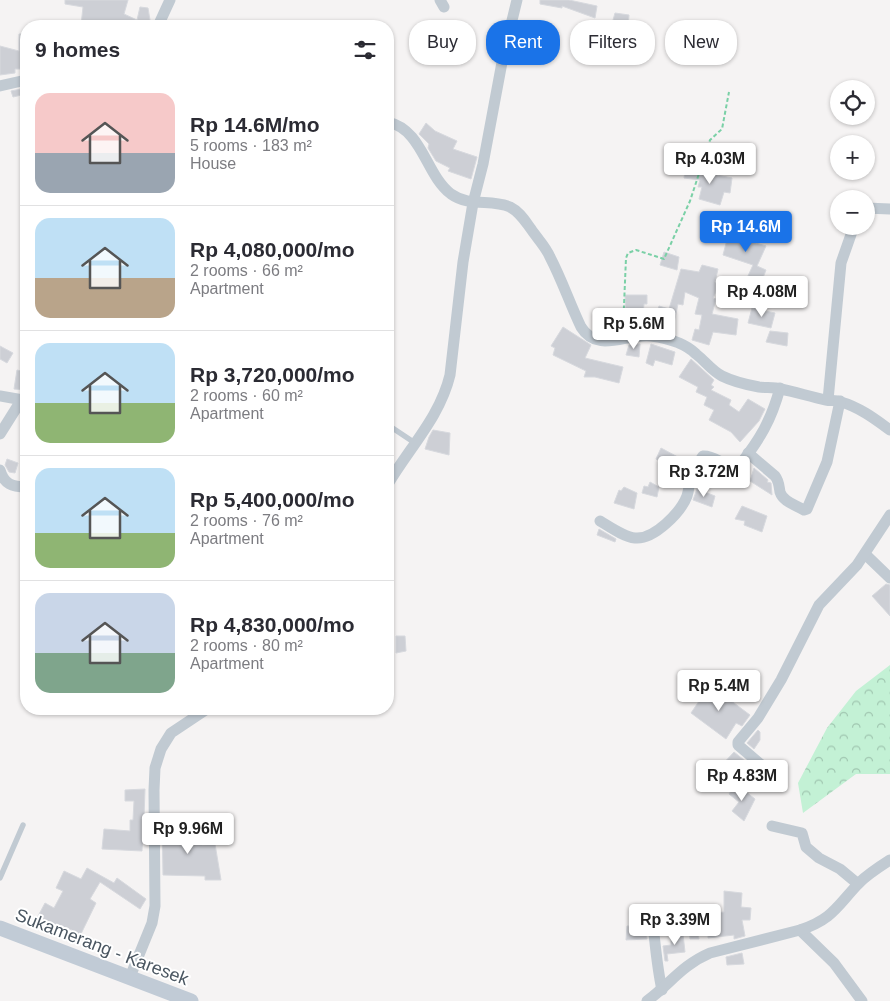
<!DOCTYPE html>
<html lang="en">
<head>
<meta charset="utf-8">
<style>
  :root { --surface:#fff; --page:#f2f2f3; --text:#2b2b33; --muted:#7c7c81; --line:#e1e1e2; --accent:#1a73e8 }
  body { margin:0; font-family:Arial,sans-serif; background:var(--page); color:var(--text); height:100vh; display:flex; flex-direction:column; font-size:19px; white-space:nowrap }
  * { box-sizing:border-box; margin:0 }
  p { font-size:16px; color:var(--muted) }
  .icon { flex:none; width:28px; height:28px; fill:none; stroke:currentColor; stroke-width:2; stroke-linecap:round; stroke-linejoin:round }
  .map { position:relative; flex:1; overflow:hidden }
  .drawer { position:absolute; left:20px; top:20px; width:374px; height:695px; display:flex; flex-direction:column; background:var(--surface); border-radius:20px; box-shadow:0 1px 4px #0004 }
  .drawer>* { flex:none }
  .hud { position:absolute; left:409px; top:20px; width:406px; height:45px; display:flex; gap:10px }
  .controls { position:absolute; left:830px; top:80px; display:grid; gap:10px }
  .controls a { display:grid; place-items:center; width:45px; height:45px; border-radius:50%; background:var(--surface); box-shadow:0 1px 4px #0004; font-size:25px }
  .price { position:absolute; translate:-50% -42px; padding:0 11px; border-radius:5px; background:#fff; color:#222; font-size:16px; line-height:32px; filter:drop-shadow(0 1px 2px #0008) }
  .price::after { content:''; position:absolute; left:50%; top:30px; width:15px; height:11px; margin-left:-8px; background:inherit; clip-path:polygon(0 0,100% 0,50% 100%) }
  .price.active { background:var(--accent); color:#fff }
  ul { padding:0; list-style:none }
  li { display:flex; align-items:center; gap:15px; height:125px; padding:0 15px }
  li+li { border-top:1px solid var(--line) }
  li span { display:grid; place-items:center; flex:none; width:140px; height:100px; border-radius:15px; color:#555 }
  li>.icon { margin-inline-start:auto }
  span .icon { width:60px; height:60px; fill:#fffc; stroke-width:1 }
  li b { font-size:21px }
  h2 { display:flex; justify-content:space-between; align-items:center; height:60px; padding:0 15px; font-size:21px }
  .pill { padding:0 18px; border-radius:20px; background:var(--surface); box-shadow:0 1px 4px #0004; font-size:18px; line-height:45px }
  .pill.active { background:var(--accent); color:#fff }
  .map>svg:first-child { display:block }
</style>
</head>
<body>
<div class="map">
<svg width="890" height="1001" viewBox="0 0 890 1001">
  <defs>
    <pattern id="forest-crowns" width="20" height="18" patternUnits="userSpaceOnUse" patternTransform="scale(1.25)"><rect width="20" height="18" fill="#c3f1d5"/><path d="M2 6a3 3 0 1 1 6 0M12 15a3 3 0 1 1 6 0" fill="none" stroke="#a0c6b0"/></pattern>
  </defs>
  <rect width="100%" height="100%" fill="#f5f3f3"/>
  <!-- forest -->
  <path fill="url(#forest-crowns)" d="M890 665V774H856L803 813 798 783 827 728 856 691Z"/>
  <!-- building -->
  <g fill="#cdcfd5" stroke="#d7d9de">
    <path d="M65 0H128L124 14 137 20 140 7 148 8 151 26 81 25 83 7 65 4Z"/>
    <path d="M540 0H569L597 6 595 18 562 6V8L540 4Z"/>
    <path d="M615 13 629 15 628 28 613 20Z"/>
    <path d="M19 34H26V69H15V73L0 75V46L19 51Z"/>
    <path d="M26 88V94L13 97 11 91Z"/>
    <path d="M426 123 435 131 457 141 453 149 477 157 471 179 448 171 450 168 436 161 428 148 429 144 419 134Z"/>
    <path d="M686 164 696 166V171L732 178 730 193 724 192 720 205 699 199 702 187H698L700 180 684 178Z"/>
    <path d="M730 228 751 235 749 241 766 246 757 266 766 270 761 283 747 278 753 265 723 255Z"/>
    <path d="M664 252 679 257 677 270 660 265Z"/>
    <path d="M702 265 718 269 715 282 719 285 713 298 716 299 712 314 738 319 736 335 713 332 709 345 692 340 695 329 699 330 702 315 695 314 699 298 685 292 683 305 678 304 673 328 660 324 662 320 656 318 659 306 669 309 681 269 699 272Z"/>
    <path d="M625 295H647V304H644L642 325H626Z"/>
    <path d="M752 308 775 313 771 328 748 323Z"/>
    <path d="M563 327 591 345 585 358 623 367 619 383 595 377H584L586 371 553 355 555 348 551 346Z"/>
    <path d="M770 331 788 333 787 346 766 342Z"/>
    <path d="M640 344 639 357 626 355 629 345Z"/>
    <path d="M651 344 675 352 672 365 655 360 653 366 646 363Z"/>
    <path d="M0 346 13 353 7 363 0 359Z"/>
    <path d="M691 359 714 380 711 385 714 387 711 390 731 400 729 405 739 412 748 399 765 409 759 421 740 442 731 432 709 420 714 410 704 405 707 397 696 392 698 387 679 377Z"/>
    <path d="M17 370 26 372V390L14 389Z"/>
    <path d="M433 430 450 433 449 455 425 449 429 437Z"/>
    <path d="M661 448 689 463 684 474 682 486 669 482 674 469 656 459Z"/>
    <path d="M7 459 18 463 15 473 9 472 5 465Z"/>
    <path d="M707 464 728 473H740L745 471 747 472 743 484 724 474 705 467Z"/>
    <path d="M754 468 768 480 767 482 771 483 772 495 750 481Z"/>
    <path d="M650 482 659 487 657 497 642 493 644 486 648 487Z"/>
    <path d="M624 487 637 493 634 509 614 503 619 490 621 491Z"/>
    <path d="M697 489 715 496 712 507 693 500Z"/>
    <path d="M742 506 767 516 762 532 744 525 745 521 735 519Z"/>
    <path d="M599 529 616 539 615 542 597 535Z"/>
    <path d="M886 584 890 585V616L872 596Z"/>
    <path d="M396 636H405L406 651 396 653Z"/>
    <path d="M710 685 750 715 742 726 736 723 726 739 691 713Z"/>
    <path d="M758 730 760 732V740L754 749 747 743Z"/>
    <path d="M734 752 754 768 741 785 721 766Z"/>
    <path d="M736 784 755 799 744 821 732 811 739 802 729 794Z"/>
    <path d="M145 789 144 817H147V826H143L142 851 102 849 104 829 130 831V820H133L134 801H125V790Z"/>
    <path d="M162 816H172L174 837 202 835V845L215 844 221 880H205V876L163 875Z"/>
    <path d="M87 868 114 883 117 878 146 899 140 909 100 882 90 899 96 903 78 940 69 936 72 930 37 918 45 903 54 908 63 891 56 888 64 871 81 879Z"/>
    <path d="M724 891 742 893 741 907 751 908 750 920H742L745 936 734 939V935L708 938V914L724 912Z"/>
    <path d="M695 913 699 939H690L688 914Z"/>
    <path d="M627 926 646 927 647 939 626 940Z"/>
    <path d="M683 934 685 952 667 954 668 961H665L663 946 671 945V935Z"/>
    <path d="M742 953 744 964 727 965 726 957Z"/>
  </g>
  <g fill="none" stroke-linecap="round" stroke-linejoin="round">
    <!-- path -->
    <path stroke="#7ad0a6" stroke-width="2" stroke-dasharray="4 2.5" stroke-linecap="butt" d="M623 329 626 258 628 253 636 250 664 259 690 201 710 140 722 129 729 92"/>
    <!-- lane -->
    <g stroke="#c1cad2" stroke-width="5.5">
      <path d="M388 425 415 443"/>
      <path d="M0 878 23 825"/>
    </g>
    <!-- street -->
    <g stroke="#c1cad2" stroke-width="11">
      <path d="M440 0 444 7"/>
      <path d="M158 26 170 0"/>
      <path d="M0 86 26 80"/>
      <path d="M388 122C423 130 425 174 451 194 469 207 491 199 510 207 520 212 525 221 531 229 537 238 546 247 550 257 562 280 570 304 581 327 598 354 626 333 651 336 666 338 685 343 696 354 705 361 712 371 722 376 732 381 748 385 759 387 766 388 774 387 781 389 796 392 811 397 826 400 831 401 836 400 841 402 859 407 875 419 890 430"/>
      <path d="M866 208 890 209"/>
      <path d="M0 396 23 400"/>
      <path d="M828 400 841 263 854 226"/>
      <path d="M0 434 17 407 26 397"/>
      <path d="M748 453 775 476C779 481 779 486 780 492 783 502 796 505 804 510L807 509 827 462 840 401"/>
      <path d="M0 470C4 484 12 487 26 487"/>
      <path d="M388 484C409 448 440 417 450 375L463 262 473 203 483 164 503 57 517 0"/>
      <path d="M600 521C610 527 624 537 635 538 654 540 681 512 687 496 689 490 689 485 690 480 692 472 698 463 703 456 716 455 725 469 739 466 760 439 771 421 780 388"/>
      <path d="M865 554 890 578"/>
      <path d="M765 768 738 745V742L758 718 781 680 819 605 857 565 890 515"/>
      <path d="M772 826 802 833 806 847 819 858 840 869 858 884"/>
      <path d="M651 910C655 937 656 963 662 990"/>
      <path d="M800 930 834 963 862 1001"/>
      <path d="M130 977 152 923 155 906 154 790 155 768 161 749 171 733 207 709"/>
      <path d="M647 1001C670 984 682 965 710 953L800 930C833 919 837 906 859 883 868 874 879 867 890 860"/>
    </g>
    <!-- secondary -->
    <path stroke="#c1cbd6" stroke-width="15" d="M0 928 191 1001"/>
  </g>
  <g text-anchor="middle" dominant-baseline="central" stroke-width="4" stroke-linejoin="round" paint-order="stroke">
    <!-- street labels -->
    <g font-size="18" fill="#4a5661" stroke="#fff">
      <text transform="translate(102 947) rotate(21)">Sukamerang - Karesek</text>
    </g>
  </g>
</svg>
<div class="controls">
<a><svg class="icon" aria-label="locate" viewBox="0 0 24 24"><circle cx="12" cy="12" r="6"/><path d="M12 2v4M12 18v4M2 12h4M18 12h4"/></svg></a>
<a>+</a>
<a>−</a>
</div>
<b class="price" style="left:710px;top:185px">Rp 4.03M</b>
<b class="price active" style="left:746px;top:253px">Rp 14.6M</b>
<b class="price" style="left:762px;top:318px">Rp 4.08M</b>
<b class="price" style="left:634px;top:350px">Rp 5.6M</b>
<b class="price" style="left:704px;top:498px">Rp 3.72M</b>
<b class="price" style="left:719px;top:712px">Rp 5.4M</b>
<b class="price" style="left:742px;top:802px">Rp 4.83M</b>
<b class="price" style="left:188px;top:855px">Rp 9.96M</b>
<b class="price" style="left:675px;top:946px">Rp 3.39M</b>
<div class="hud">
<a class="pill">Buy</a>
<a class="pill active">Rent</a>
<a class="pill">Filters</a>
<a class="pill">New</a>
</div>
<section class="drawer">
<h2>9 homes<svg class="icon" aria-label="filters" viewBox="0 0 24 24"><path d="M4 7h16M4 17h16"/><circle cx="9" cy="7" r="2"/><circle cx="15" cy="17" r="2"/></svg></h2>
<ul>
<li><span style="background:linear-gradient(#f6c9c9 60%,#9aa5b1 0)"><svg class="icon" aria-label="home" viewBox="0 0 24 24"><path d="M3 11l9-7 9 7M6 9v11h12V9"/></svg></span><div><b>Rp 14.6M/mo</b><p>5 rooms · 183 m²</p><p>House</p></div></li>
<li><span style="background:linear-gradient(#bfe0f5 60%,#b9a48a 0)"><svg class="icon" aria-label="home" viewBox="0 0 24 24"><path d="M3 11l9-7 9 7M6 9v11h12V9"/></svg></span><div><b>Rp 4,080,000/mo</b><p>2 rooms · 66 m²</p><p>Apartment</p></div></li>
<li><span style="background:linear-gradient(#bfe0f5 60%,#8fb573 0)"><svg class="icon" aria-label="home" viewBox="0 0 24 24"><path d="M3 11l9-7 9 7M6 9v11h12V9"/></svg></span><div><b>Rp 3,720,000/mo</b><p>2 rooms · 60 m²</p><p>Apartment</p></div></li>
<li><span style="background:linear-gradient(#bfe0f5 65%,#8fb573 0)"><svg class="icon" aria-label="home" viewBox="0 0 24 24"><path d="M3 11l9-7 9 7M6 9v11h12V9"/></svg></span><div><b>Rp 5,400,000/mo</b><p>2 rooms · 76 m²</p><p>Apartment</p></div></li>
<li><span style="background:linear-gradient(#c9d6e8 60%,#7fa58c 0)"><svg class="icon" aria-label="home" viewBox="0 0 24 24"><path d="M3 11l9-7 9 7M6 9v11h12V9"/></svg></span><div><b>Rp 4,830,000/mo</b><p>2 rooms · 80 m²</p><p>Apartment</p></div></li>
</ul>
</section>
</div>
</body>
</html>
